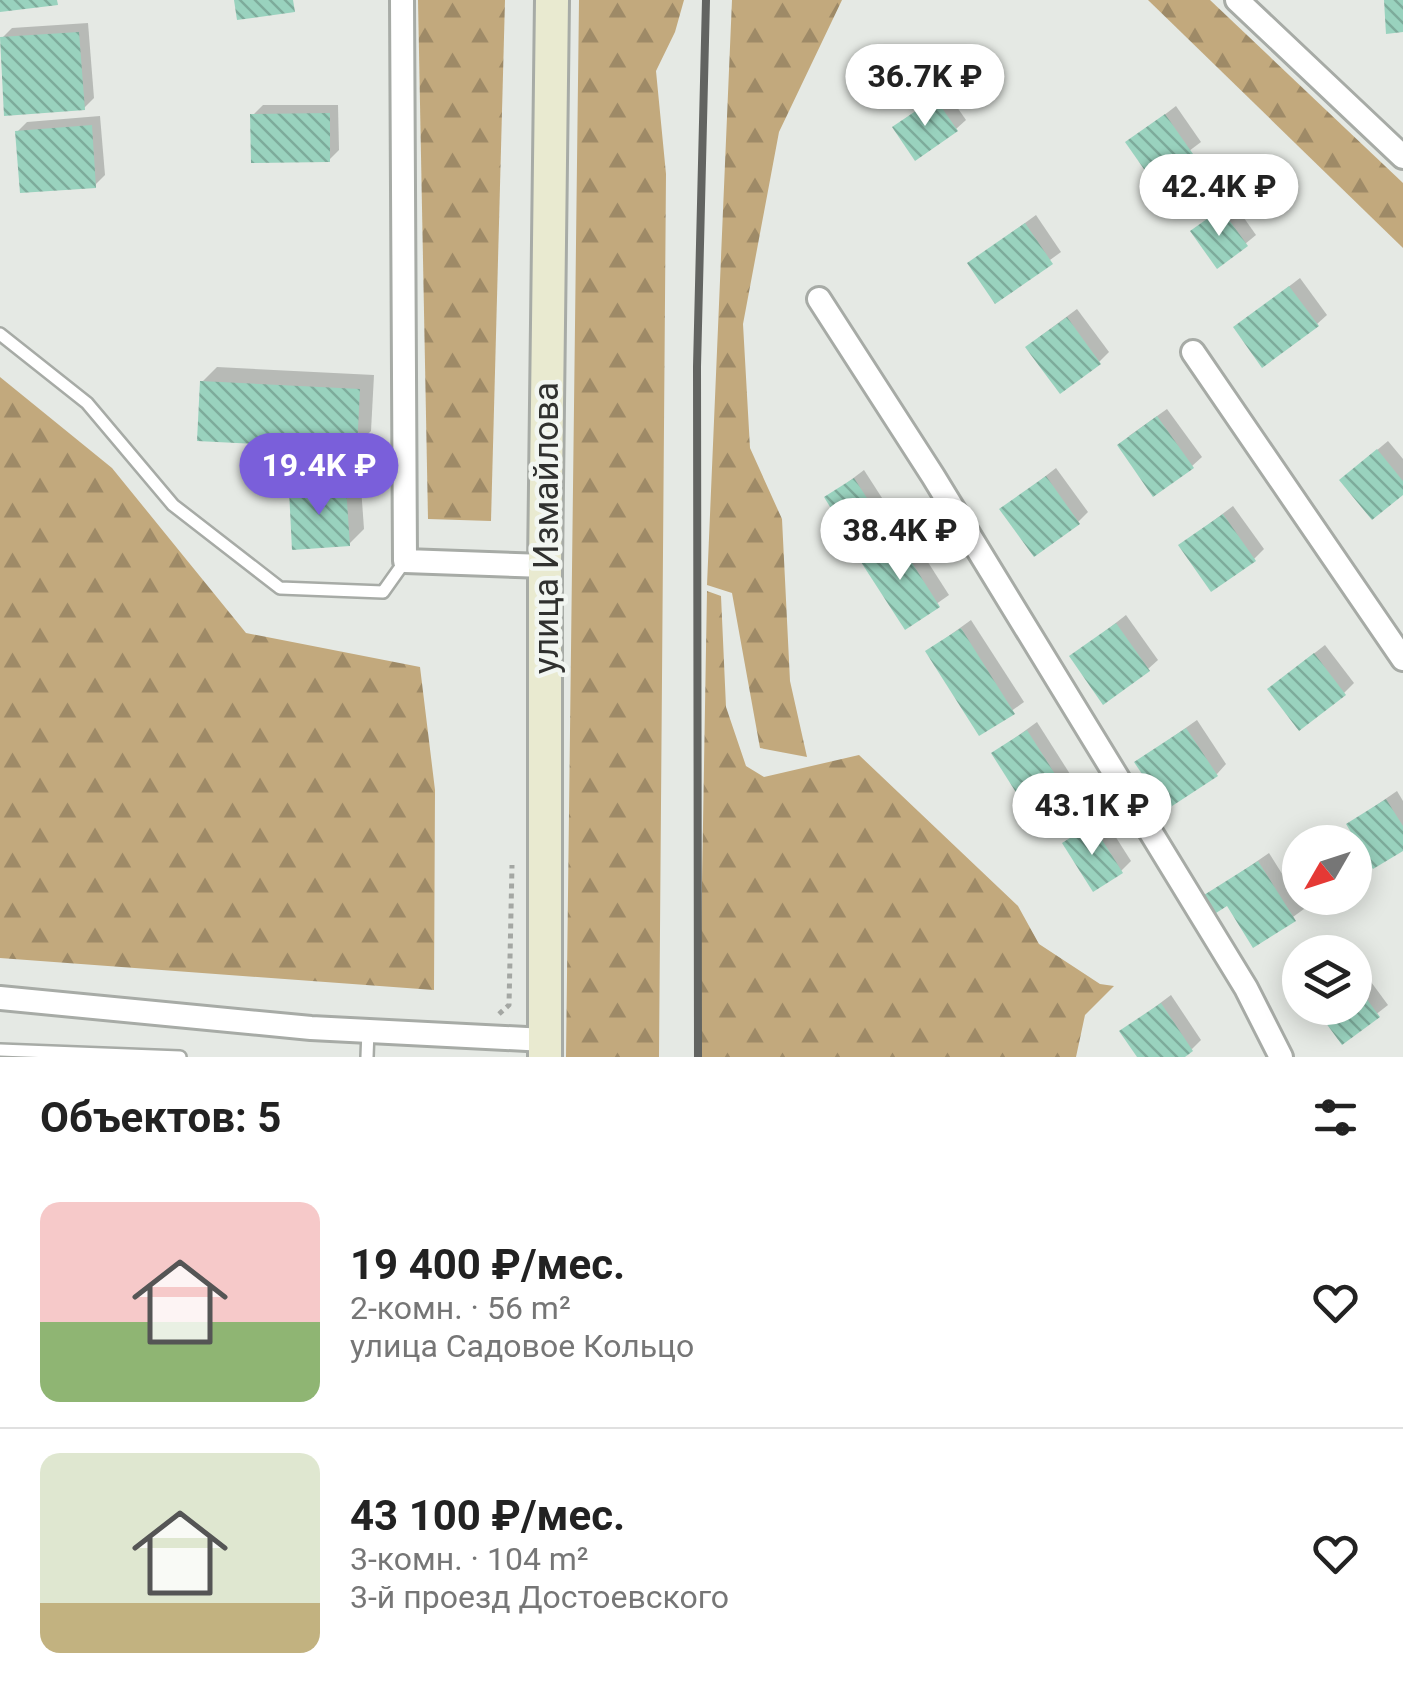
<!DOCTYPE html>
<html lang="ru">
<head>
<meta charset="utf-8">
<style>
  :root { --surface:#fff; --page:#f2f2f2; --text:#222; --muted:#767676; --line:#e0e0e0; --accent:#7a5fda }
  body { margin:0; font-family:Roboto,sans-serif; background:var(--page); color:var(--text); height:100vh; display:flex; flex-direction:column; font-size:38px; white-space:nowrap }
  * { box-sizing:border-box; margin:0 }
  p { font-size:32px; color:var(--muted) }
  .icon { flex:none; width:55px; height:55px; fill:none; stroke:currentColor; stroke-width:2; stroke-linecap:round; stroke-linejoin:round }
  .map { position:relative; height:1057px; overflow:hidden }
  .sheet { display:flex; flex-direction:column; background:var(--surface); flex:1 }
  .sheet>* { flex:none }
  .needle { width:65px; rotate:231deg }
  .controls { position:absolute; left:1282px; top:825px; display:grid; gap:20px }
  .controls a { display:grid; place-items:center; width:90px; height:90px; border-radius:50%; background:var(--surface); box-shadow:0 5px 25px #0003; font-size:50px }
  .price { position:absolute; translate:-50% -85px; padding:0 22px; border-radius:35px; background:#fff; color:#222; font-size:32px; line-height:65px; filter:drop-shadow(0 2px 5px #0008) }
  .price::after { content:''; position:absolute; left:50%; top:60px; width:30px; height:22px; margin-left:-15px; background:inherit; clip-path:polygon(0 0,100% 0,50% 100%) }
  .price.active { background:var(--accent); color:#fff }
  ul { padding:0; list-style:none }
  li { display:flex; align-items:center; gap:30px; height:250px; padding:0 40px }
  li+li { border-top:2px solid var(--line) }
  li span { display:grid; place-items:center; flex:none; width:280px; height:200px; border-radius:20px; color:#555 }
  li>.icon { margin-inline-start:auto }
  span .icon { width:120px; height:120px; fill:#fffc; stroke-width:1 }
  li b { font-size:42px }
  h2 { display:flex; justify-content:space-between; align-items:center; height:120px; padding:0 40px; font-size:42px }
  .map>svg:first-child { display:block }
</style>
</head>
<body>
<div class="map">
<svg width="1403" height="1057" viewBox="0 0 1403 1057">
  <defs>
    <pattern id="forest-firs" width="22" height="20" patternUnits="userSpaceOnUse" patternTransform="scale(2.5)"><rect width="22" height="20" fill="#c2a97d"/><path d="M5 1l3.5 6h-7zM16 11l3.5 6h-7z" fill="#9e8a67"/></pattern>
    <pattern id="building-back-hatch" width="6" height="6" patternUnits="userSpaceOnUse" patternTransform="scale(2.5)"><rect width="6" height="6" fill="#99d2be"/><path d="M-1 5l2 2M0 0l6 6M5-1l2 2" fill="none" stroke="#7dab9b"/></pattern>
  </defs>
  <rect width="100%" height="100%" fill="#e5e9e4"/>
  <!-- forest -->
  <g fill="url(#forest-firs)">
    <path d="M418 0H505L491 521 428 519Z"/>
    <path d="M579 0H684L675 32 656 71 666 174 659 1057H566Z"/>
    <path d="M732 0H842L779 132 743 324 750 448 782 519 790 681 807 757 760 748 732 593 707 585Z"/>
    <path d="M1148 0H1210L1403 183V248Z"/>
    <path d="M0 377 112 468 246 633 420 667 435 790 434 990 0 958Z"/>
    <path d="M707 591 721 596 726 707 746 766 764 777 859 755 1018 906 1039 944 1100 984 1114 986 1085 1015 1076 1057H699Z"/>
  </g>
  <!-- shadow -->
  <g fill="#0003">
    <path d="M88 23 94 98 84 108 2 38 12 28Z"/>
    <path d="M945 90 966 120 956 129 895 127Z"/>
    <path d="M263 105H338L339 150 329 160 253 115Z"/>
    <path d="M1176 106 1201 142 1153 178 1129 142Z"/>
    <path d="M100 116 105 175 95 185 18 131 27 122Z"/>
    <path d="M1232 201 1256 235 1218 266 1193 231Z"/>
    <path d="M1036 215 1061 252 995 300 970 263Z"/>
    <path d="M1300 278 1327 315 1317 324 1236 327Z"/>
    <path d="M1077 309 1109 352 1099 362 1038 338Z"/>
    <path d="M217 367 374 375 371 431 356 446 202 382Z"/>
    <path d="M1167 409 1202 457 1192 466 1129 436Z"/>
    <path d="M1388 441 1403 459V492L1352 471Z"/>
    <path d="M1056 468 1088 512 1078 522 1003 509Z"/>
    <path d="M864 470 893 515 883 524 827 498Z"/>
    <path d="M360 473 364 529 349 544 291 491 306 476Z"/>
    <path d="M1233 506 1264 549 1254 559 1181 545Z"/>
    <path d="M906 528 949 595 905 626 863 559Z"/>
    <path d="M1126 615 1158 660 1148 669 1072 657Z"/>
    <path d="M971 620 1024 702 980 733 928 651Z"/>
    <path d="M1325 645 1354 683 1344 693 1280 680Z"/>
    <path d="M1197 720 1226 764 1217 774 1137 762Z"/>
    <path d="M1037 722 1089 804 1080 813 994 753Z"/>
    <path d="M1397 791 1403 801V848L1349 824Z"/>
    <path d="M1103 817 1131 861 1121 871 1065 844Z"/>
    <path d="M1269 853 1304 909 1254 945 1228 903 1208 895Z"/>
    <path d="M1363 971 1388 1005 1342 1041 1318 1008H1355V973Z"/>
    <path d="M1171 995 1201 1040 1192 1049 1123 1031Z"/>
  </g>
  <!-- building -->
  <g fill="url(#building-back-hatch)">
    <path d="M0 0H57L58 5 0 12Z"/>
    <path d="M234 0H293L295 12 237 20Z"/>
    <path d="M1384 0H1403V32L1386 34Z"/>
    <path d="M79 32 85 110 4 116 0 37Z"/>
    <path d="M935 98 958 131 915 161 892 127Z"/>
    <path d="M330 113V162L251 163 250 114Z"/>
    <path d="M1165 114 1193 154 1153 182 1125 142Z"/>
    <path d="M92 125 96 188 20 193 15 131Z"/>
    <path d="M1221 209 1248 246 1217 269 1190 231Z"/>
    <path d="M1025 223 1053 264 995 304 967 263Z"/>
    <path d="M1289 286 1319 326 1262 368 1233 327Z"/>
    <path d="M1067 317 1101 364 1060 394 1025 347Z"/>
    <path d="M200 381 360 389 357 449 197 441Z"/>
    <path d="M1157 416 1194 468 1153 497 1117 445Z"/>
    <path d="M1377 449 1403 481V495L1372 520 1339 480Z"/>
    <path d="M1046 476 1080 524 1034 557 999 509Z"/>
    <path d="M854 478 885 526 854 546 824 497Z"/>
    <path d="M346 487 350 546 292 550 289 490Z"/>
    <path d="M1223 514 1256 561 1211 592 1178 545Z"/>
    <path d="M895 536 940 607 905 630 859 559Z"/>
    <path d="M1116 623 1150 671 1103 705 1069 656Z"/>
    <path d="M961 628 1015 714 979 736 925 651Z"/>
    <path d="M1314 653 1346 695 1299 731 1267 689Z"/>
    <path d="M1186 728 1218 776 1166 810 1134 762Z"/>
    <path d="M1027 730 1081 815 1045 838 991 753Z"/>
    <path d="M1386 799 1403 826V851L1373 869 1346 824Z"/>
    <path d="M1092 824 1123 873 1093 892 1062 843Z"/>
    <path d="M1258 861 1296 921 1253 948 1227 906 1216 913 1204 895Z"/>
    <path d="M1355 983 1380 1017 1342 1045 1315 1008H1355Z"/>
    <path d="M1161 1003 1193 1051 1185 1057H1137L1119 1031Z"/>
  </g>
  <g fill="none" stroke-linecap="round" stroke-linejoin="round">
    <defs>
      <g id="lane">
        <path d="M0 334 87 403 173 505 280 588 383 592 405 561"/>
        <path d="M0 1050 180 1057"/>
        <path d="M367 1057 368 1030"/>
      </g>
      <g id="street">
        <path d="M402 0 405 561 545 566"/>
        <path d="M1237 0 1403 157"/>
        <path d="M819 299 933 476 1246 988 1281 1057"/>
        <path d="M1193 352 1403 659"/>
        <path d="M0 998 311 1028 545 1040"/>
      </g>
      <path id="secondary" d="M545 1057V566L552 0"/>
    </defs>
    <!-- lane casing -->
    <use href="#lane" stroke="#a7aba6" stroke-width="16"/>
    <!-- street casing -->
    <use href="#street" stroke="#a7aba6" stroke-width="28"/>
    <!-- secondary casing -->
    <use href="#secondary" stroke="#a7aba6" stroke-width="38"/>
    <!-- path -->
    <path stroke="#a4a7a3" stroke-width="5" stroke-dasharray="5 5" stroke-linecap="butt" d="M499 1014 509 1005 512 865"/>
    <!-- lane -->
    <use href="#lane" stroke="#fff" stroke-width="11"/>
    <!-- street -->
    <use href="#street" stroke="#fff" stroke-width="22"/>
    <!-- secondary -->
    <use href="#secondary" stroke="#e9ead0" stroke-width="32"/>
    <!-- rail -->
    <path stroke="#626461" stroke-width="8" d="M698 1057 697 367 706 0"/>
  </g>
  <g text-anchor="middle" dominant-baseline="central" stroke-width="9" stroke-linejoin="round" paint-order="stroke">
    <!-- street labels -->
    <g font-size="35" fill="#30312f" stroke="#f2f6f1">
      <text transform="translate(546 528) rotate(-90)">улица Измайлова</text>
    </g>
  </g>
</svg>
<div class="controls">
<a><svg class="needle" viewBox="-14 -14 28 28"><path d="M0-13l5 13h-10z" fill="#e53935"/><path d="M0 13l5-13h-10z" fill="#767676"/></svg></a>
<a><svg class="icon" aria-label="layers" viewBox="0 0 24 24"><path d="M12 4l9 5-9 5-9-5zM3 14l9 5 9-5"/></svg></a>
</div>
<b class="price" style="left:925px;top:129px">36.7K ₽</b>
<b class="price" style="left:1219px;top:239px">42.4K ₽</b>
<b class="price active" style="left:319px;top:518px">19.4K ₽</b>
<b class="price" style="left:900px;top:583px">38.4K ₽</b>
<b class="price" style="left:1092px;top:858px">43.1K ₽</b>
</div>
<section class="sheet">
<h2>Объектов: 5<svg class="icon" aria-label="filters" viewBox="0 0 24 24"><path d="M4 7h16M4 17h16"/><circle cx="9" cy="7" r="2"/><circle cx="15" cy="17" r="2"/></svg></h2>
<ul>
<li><span style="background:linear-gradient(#f6c9c9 60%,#8fb573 0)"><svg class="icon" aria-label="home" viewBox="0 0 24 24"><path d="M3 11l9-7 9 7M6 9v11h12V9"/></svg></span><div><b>19 400 ₽/мес.</b><p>2-комн. · 56 m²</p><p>улица Садовое Кольцо</p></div><svg class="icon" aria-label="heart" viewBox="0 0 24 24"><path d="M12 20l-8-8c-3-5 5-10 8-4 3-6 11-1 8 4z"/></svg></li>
<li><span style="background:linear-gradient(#dfe7d0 75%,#c2b280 0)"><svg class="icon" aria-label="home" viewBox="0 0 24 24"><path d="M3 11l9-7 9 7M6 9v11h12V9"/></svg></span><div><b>43 100 ₽/мес.</b><p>3-комн. · 104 m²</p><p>3-й проезд Достоевского</p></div><svg class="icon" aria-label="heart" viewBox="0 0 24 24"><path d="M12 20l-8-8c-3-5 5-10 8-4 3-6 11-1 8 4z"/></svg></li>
</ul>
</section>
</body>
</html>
